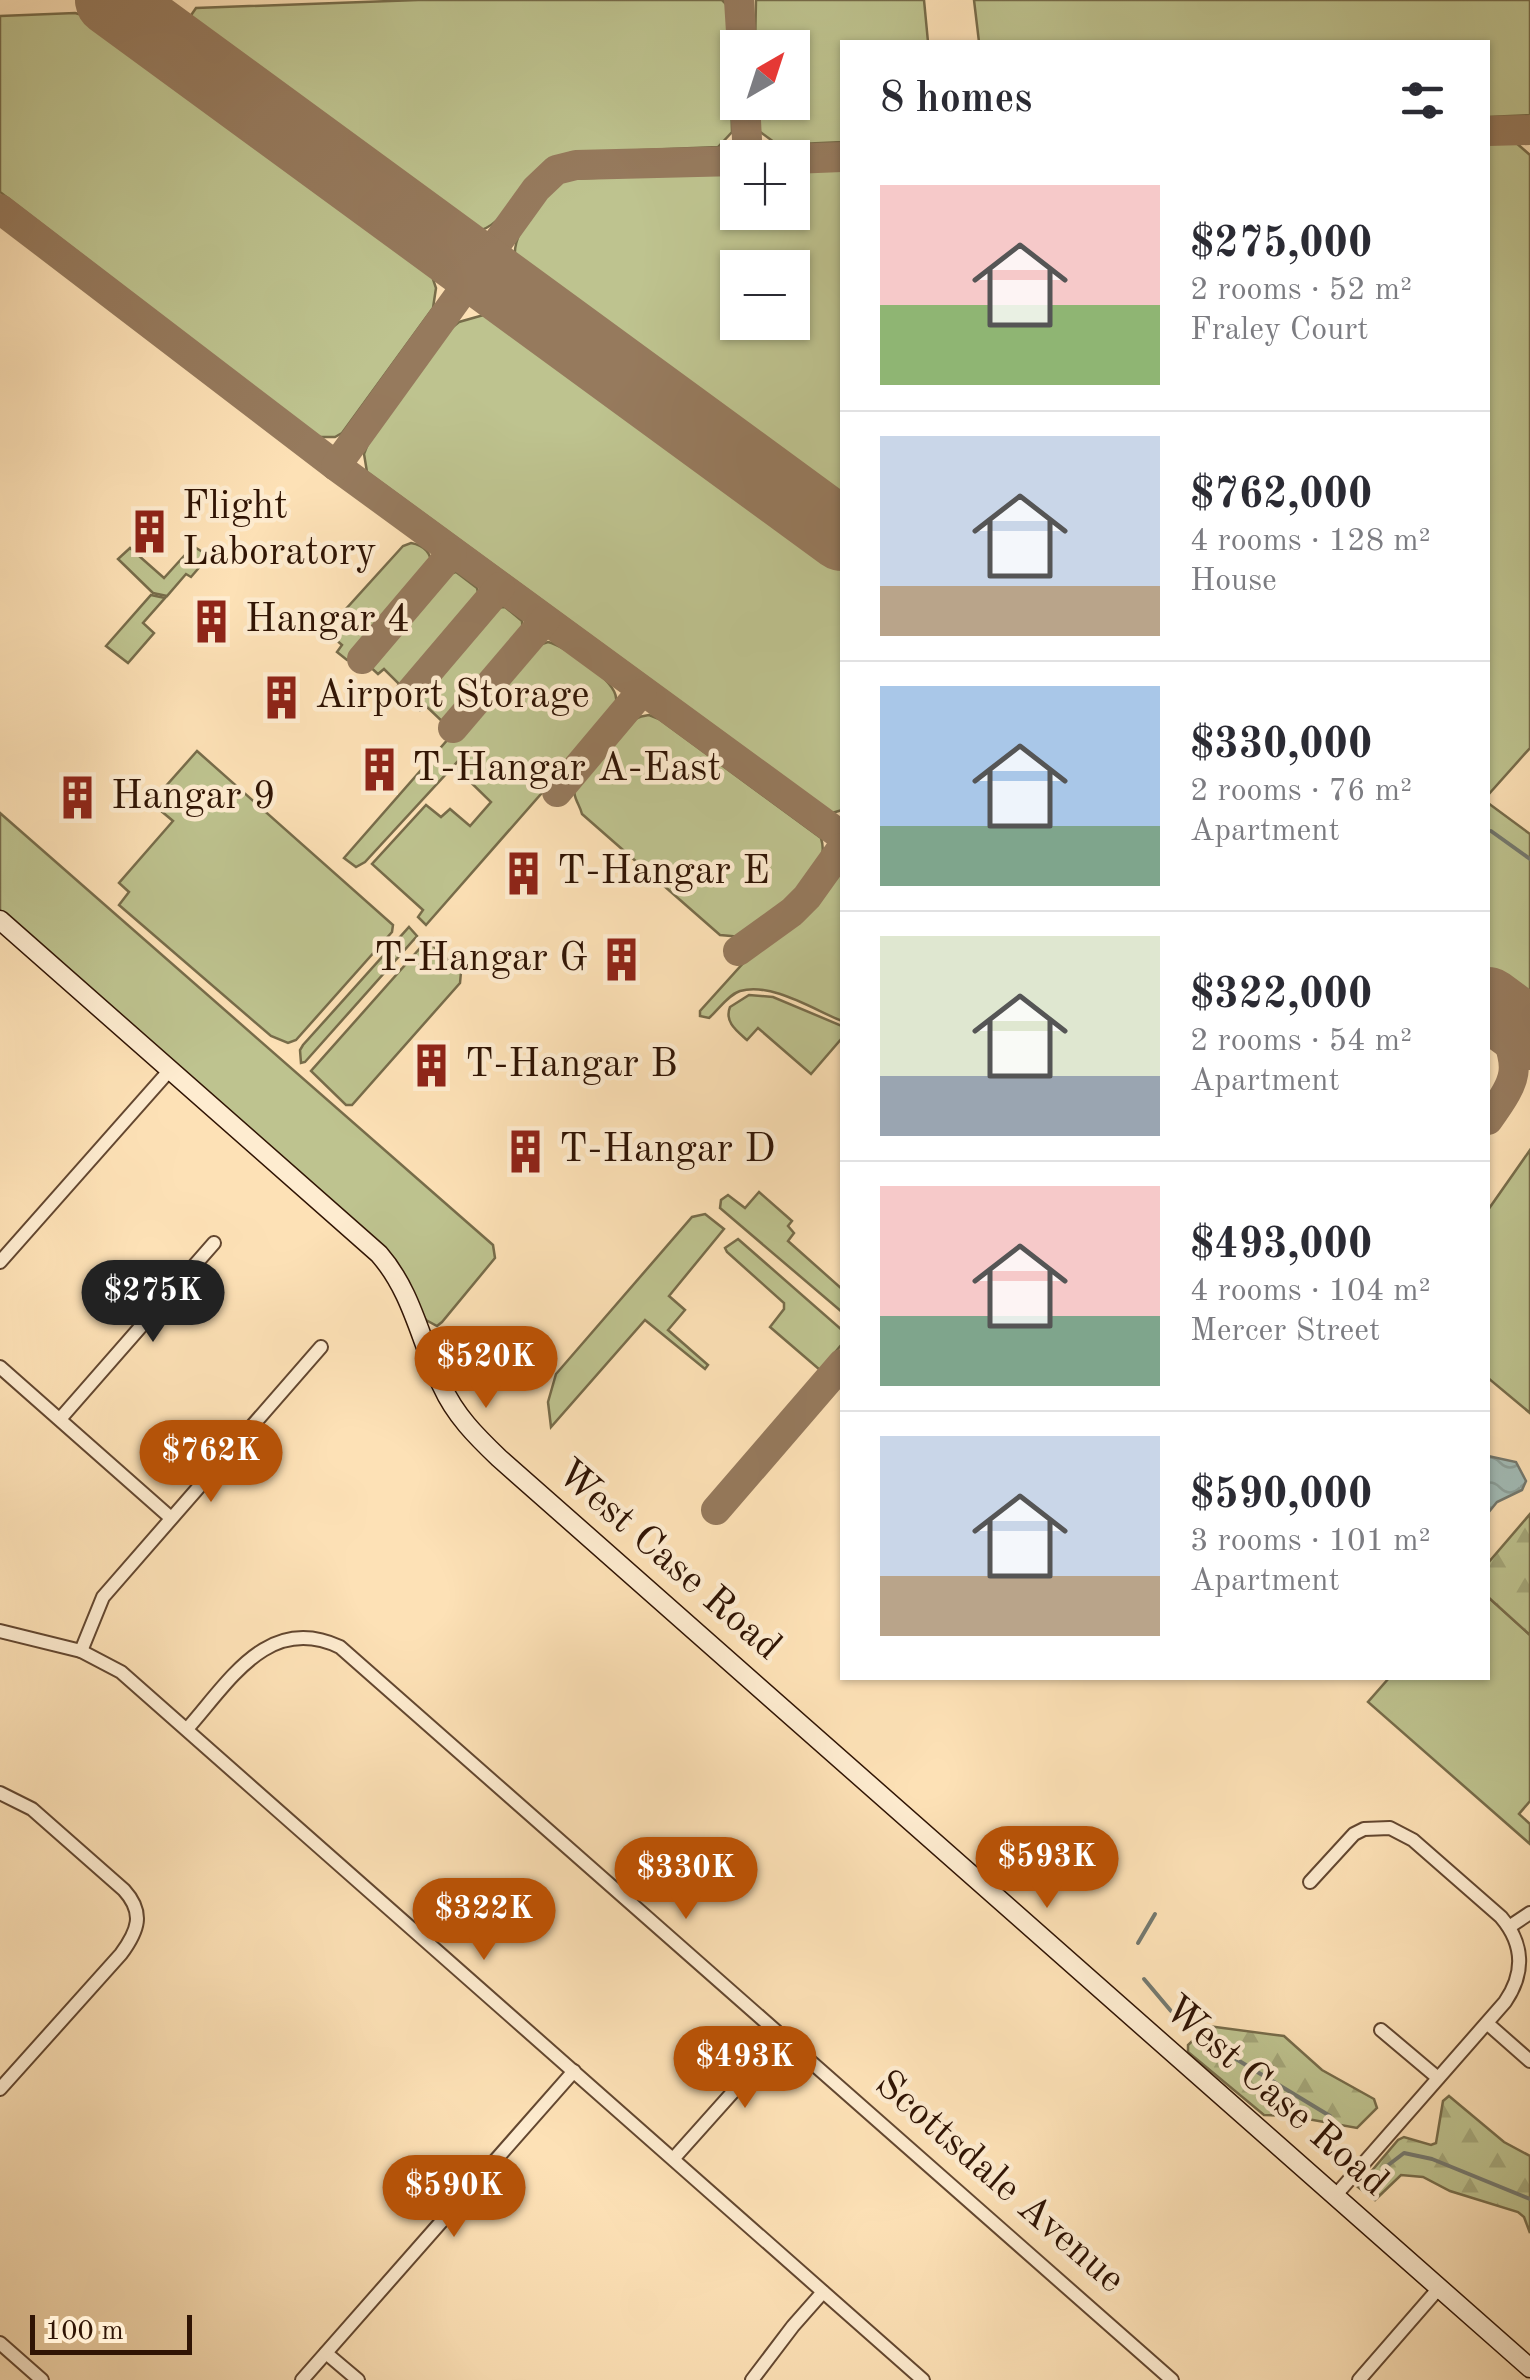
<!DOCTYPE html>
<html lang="en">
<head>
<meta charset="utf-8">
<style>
  :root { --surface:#fff; --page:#f7f7f7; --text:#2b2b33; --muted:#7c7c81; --line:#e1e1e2; --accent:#b45309 }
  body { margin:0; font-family:"Old Standard TT",serif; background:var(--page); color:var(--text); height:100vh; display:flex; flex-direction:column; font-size:38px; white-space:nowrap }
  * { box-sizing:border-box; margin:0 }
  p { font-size:32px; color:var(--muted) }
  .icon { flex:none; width:55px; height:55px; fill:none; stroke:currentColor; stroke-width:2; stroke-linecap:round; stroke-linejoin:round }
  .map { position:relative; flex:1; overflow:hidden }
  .sheet { position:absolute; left:840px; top:40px; width:650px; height:1640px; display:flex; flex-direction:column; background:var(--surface); border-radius:0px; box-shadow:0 2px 8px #0004 }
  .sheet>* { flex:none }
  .needle { width:65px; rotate:39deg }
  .tools { position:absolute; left:720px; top:30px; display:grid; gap:20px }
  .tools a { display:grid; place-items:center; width:90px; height:90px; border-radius:0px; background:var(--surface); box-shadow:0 2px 8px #0004; font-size:50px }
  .scale { position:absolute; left:30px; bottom:25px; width:162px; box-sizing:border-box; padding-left:10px; border:5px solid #301404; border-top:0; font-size:28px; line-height:35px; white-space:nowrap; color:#301404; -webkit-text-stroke:8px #feecd0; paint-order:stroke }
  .price { position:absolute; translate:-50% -85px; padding:0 22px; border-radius:35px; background:var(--accent); color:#fff; font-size:32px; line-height:65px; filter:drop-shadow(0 2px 5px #0008) }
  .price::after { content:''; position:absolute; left:50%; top:60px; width:30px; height:22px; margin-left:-15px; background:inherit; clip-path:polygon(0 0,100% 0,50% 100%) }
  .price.active { background:#222; color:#fff }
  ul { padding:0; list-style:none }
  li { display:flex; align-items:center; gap:30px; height:250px; padding:0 40px }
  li+li { border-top:2px solid var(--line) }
  li span { display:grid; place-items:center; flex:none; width:280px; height:200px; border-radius:0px; color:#555 }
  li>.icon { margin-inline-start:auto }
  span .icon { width:120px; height:120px; fill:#fffc; stroke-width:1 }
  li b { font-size:42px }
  h2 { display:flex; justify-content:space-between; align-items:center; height:120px; padding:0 40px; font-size:42px }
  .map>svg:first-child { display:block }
</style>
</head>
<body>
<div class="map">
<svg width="1530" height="2380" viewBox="0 0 1530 2380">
  <defs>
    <pattern id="forest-firs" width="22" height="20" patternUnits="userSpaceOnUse" patternTransform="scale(2.5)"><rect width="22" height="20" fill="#bec38f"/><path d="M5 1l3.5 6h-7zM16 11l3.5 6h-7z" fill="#a4a77a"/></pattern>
    <pattern id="water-waves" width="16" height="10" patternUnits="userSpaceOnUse" patternTransform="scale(2.5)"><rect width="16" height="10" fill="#a2bcb7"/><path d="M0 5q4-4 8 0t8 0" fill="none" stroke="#8ca19c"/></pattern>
  </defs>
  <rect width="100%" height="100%" fill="#fde1b6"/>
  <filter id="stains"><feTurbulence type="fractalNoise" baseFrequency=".002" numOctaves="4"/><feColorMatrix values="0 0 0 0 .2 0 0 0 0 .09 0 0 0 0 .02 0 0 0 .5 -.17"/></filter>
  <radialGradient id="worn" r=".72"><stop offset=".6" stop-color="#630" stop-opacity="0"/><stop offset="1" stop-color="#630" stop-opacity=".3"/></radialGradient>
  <!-- grass -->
  <g fill="#bec38f" stroke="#776c4a" stroke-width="2.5" fill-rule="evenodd">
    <path d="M418 0H722L728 6 732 132 718 147 570 153C517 166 516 225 472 233L185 24 196 8Z"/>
    <path d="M756 0H924L928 42H842V142L778 145 759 131 758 103 792 102V48L755 47Z"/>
    <path d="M974 0H1530V115L1488 117V42H979Z"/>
    <path d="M75 13 93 18 427 261 436 288 433 308 342 433 335 437H318L0 192V16Z"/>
    <path d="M1514 141 1530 155V748L1488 795V142Z"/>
    <path d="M842 168V499L518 265C503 241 545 190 568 179L737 172 738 212H792L793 170ZM738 268H792V322H738Z"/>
    <path d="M487 314 505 317 842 564V810L832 813 367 472 364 454 369 441 448 331 459 322Z"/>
    <path d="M411 543C424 545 433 554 431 568L354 659 347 660 337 652 342 645 326 631 403 546Z"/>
    <path d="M193 546 209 556 191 577 186 574 167 596 153 593 118 559 130 548 164 578Z"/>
    <path d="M456 572 477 588 480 602 405 690 384 669 378 674 367 664 441 577Z"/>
    <path d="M151 595 165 598 143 623 154 633 128 663 106 646Z"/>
    <path d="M505 607 522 621 523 639 452 722 446 725 425 705 420 710 412 698 487 614 494 608Z"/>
    <path d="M548 642C565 646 615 680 616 698 617 702 614 709 612 713L426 925 418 917 423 910 372 864 426 805 441 817 450 809 470 826 491 802 457 769 462 764 459 760 365 862 356 867 344 858 527 649Z"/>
    <path d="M649 715 659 719 821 838C834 879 770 917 742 937L720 935 582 814C579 802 570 796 577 781 596 759 619 717 649 715Z"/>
    <path d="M197 751 393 925 392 932 296 1040 288 1043 271 1036 119 905 129 892 119 883 173 821 160 810 158 795Z"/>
    <path d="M1488 803 1530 834V1002L1488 971Z"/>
    <path d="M0 813 493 1245 495 1258 442 1322 437 1326 426 1320 373 1238 0 911Z"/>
    <path d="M842 869V1021C814 1010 772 982 740 991 728 995 718 1010 709 1018L700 1016V1011L747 959 810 908Z"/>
    <path d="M409 927 417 936 305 1062 301 1063 300 1050 303 1045Z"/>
    <path d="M430 943 461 972 460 983 352 1105H346L311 1071 421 947Z"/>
    <path d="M749 995 773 997 842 1026V1038L811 1074 758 1028 747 1040C737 1031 724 1022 730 1007Z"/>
    <path d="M1530 1150V1413L1488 1378V1210Z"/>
    <path d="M759 1192 792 1221 788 1226 794 1233 788 1241 842 1289V1312L720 1208 721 1200 728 1195 745 1208Z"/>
    <path d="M705 1214 724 1229 669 1296 685 1310 668 1330 708 1365 705 1369 645 1320 551 1427 548 1402 556 1374 692 1217Z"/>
    <path d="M738 1239 842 1330V1344L820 1370 770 1327 784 1309V1303L727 1252 725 1248Z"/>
    <path d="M1488 1597 1530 1635V1801L1519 1814 1530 1824V1844L1368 1702 1389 1678H1488Z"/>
  </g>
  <!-- forest -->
  <g fill="url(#forest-firs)" stroke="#776c4a" stroke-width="2.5">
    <path d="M1530 1514V1635L1488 1597V1563Z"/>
    <path d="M1208 2026 1284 2036 1322 2070 1374 2099 1377 2108 1357 2128 1291 2116 1264 2115 1188 2052V2045Z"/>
    <path d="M1449 2096 1504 2142 1530 2156V2233L1524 2217 1518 2212 1450 2191 1423 2177 1401 2175 1375 2200 1358 2187 1398 2140 1404 2137 1431 2145 1436 2143 1443 2101Z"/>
  </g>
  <!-- water -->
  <path fill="url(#water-waves)" stroke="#74796f" stroke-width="2.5" d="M1488 1456 1516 1462 1526 1481 1522 1490 1497 1502 1488 1513Z"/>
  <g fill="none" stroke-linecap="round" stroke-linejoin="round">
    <!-- stream -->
    <g stroke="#74796f" stroke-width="4">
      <path d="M1491 831 1530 859"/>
      <path d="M1138 1943 1155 1914"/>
      <path d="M1144 1979 1171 2011"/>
      <path d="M1213 2045 1330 2116"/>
      <path d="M1387 2166 1404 2153 1432 2159 1530 2199"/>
    </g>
    <!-- taxiway -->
    <g stroke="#967a5d" stroke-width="30">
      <path d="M739 0 742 48"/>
      <path d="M745 102 748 158"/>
      <path d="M1488 131 1530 130"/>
      <path d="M792 159 842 157"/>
      <path d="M0 209 336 466 842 836"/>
      <path d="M336 466 536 189 556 170 576 165 738 161"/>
      <path d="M362 659 452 553"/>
      <path d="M409 694 500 587"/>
      <path d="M453 728 545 620"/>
      <path d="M557 792 642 691"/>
      <path d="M738 951 792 912 807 897 842 848"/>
      <path d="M1488 1120C1524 1070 1517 1069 1499 1012"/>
      <path d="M716 1510 842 1364"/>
    </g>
    <!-- runway -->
    <g stroke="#967a5d" stroke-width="72">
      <path d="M111 0 842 535"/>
      <path d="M1488 1003 1530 1034"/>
    </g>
    <defs>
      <g id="street">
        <path d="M0 1262 169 1071"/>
        <path d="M0 1367 171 1518"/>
        <path d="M60 1419 214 1243"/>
        <path d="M0 1631 81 1651 121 1672 923 2380"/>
        <path d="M81 1651 103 1597 321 1347"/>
        <path d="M187 1729C229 1682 268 1613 340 1647L1172 2380"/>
        <path d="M0 1793 32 1809 124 1890C145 1913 138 1931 121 1954L0 2089"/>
        <path d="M1310 1882 1354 1834 1364 1829 1390 1828 1413 1840 1501 1917C1524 1944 1525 1973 1505 2002L1335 2196"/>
        <path d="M1509 1927 1530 1913"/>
        <path d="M1488 2024 1530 2061"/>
        <path d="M1381 2030 1438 2078"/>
        <path d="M674 2158 783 2036"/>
        <path d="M0 2343 42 2380"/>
        <path d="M326 2353 358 2380"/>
        <path d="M302 2380 574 2071"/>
        <path d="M752 2380 793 2326 823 2292"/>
        <path d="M1359 2380 1439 2288"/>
      </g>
      <path id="secondary" d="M0 920 379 1254C413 1293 420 1341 442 1386 455 1415 476 1436 499 1458L1530 2368"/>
    </defs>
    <!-- street casing -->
    <use href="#street" stroke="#634730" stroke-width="16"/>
    <!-- secondary casing -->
    <use href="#secondary" stroke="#301404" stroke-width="21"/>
    <!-- street -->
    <use href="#street" stroke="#feecd0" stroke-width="12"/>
    <!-- secondary -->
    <use href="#secondary" stroke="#feecd0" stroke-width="18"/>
  </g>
  <!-- icons -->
  <defs>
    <symbol id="building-bare" viewBox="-9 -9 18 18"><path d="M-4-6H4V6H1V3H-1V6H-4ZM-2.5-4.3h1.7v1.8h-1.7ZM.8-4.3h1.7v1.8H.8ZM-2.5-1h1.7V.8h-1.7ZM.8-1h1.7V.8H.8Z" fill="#8f2418" stroke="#feecd0" stroke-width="2.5" paint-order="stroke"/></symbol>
  </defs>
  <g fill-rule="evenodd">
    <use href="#building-bare" x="118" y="500" width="63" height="63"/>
    <use href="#building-bare" x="180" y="590" width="63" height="63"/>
    <use href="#building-bare" x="250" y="666" width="63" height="63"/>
    <use href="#building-bare" x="348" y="738" width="63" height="63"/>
    <use href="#building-bare" x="46" y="766" width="63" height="63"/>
    <use href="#building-bare" x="492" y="842" width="63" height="63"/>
    <use href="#building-bare" x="590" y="928" width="63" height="63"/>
    <use href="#building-bare" x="400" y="1034" width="63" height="63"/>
    <use href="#building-bare" x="494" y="1120" width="63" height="63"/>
  </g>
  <g text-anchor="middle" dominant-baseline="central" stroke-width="9" stroke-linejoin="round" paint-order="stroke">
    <!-- poi labels -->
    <g font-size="40" fill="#301404" stroke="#feecd0" text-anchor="start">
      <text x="182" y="508">Flight<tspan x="182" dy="46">Laboratory</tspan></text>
      <text x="245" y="621">Hangar 4</text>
      <text x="315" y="697">Airport Storage</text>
      <text x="412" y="770">T-Hangar A-East</text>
      <text x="111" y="798">Hangar 9</text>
      <text x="557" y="873">T-Hangar E</text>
      <text x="588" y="960" text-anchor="end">T-Hangar G</text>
      <text x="465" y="1066">T-Hangar B</text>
      <text x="559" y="1151">T-Hangar D</text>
    </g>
    <!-- street labels -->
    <g font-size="40" fill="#301404" stroke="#feecd0">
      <text transform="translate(668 1561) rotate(41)">West Case Road</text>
      <text transform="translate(1275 2097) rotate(41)">West Case Road</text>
      <text transform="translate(999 2183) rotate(41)">Scottsdale Avenue</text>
    </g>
  </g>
  <rect width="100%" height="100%" filter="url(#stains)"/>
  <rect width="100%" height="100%" fill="url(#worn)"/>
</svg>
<div class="tools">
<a><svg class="needle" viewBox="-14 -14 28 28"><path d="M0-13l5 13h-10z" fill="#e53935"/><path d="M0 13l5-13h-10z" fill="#7c7c81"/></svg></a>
<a>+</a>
<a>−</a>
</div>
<div class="scale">100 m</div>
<b class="price active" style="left:153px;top:1345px">$275K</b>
<b class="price" style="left:486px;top:1411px">$520K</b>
<b class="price" style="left:211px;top:1505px">$762K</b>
<b class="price" style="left:1047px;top:1911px">$593K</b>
<b class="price" style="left:686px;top:1922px">$330K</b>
<b class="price" style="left:484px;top:1963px">$322K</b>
<b class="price" style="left:745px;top:2111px">$493K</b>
<b class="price" style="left:454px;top:2240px">$590K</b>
<section class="sheet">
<h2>8 homes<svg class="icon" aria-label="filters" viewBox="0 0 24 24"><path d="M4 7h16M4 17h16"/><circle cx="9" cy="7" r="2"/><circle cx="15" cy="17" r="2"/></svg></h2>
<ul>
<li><span style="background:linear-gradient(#f6c9c9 60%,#8fb573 0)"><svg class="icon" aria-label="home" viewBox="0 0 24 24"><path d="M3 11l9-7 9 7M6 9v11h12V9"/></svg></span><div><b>$275,000</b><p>2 rooms · 52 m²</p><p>Fraley Court</p></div></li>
<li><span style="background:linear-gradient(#c9d6e8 75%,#b9a48a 0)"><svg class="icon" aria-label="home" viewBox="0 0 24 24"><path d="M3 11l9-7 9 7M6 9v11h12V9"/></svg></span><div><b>$762,000</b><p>4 rooms · 128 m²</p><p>House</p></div></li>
<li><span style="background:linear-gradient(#a9c7e8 70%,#7fa58c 0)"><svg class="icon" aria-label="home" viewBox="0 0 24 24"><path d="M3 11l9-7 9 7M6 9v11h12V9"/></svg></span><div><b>$330,000</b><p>2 rooms · 76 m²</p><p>Apartment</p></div></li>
<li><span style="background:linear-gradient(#dfe7d0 70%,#9aa5b1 0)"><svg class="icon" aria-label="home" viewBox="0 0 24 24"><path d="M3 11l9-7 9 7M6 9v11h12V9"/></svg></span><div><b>$322,000</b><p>2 rooms · 54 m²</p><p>Apartment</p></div></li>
<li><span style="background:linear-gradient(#f6c9c9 65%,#7fa58c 0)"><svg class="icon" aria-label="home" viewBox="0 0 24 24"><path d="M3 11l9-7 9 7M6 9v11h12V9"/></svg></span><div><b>$493,000</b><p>4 rooms · 104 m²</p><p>Mercer Street</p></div></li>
<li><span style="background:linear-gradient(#c9d6e8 70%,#b9a48a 0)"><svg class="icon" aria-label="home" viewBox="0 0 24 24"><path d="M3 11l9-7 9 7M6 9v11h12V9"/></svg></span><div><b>$590,000</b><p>3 rooms · 101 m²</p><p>Apartment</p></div></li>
</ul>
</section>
</div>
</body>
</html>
